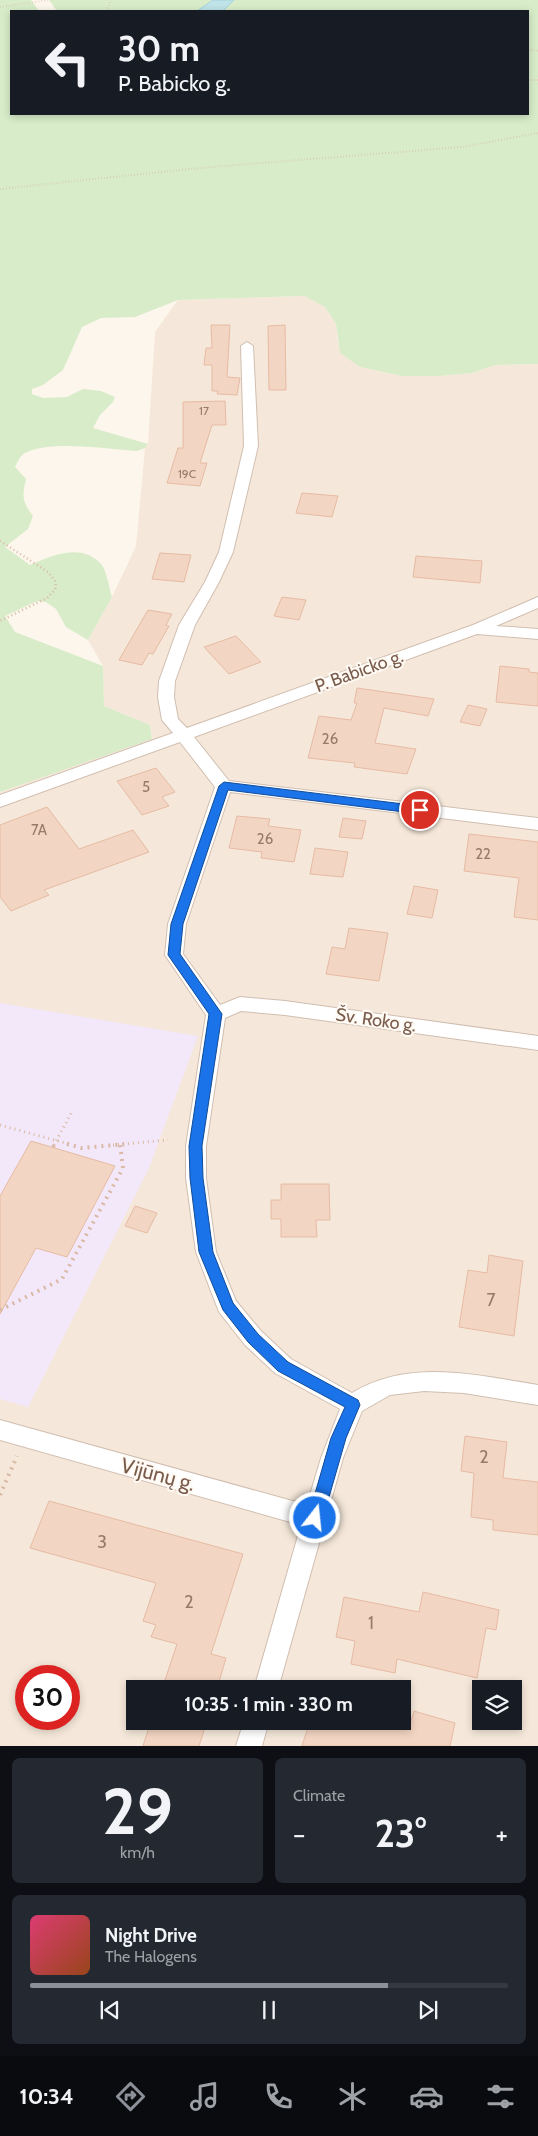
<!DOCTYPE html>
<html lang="en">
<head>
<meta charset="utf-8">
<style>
	body { margin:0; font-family:Cabin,sans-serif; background:#242831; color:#f1f3f6; height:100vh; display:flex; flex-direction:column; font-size:19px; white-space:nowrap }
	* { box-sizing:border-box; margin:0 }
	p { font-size:16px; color:#9ea1a6 }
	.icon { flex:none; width:28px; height:28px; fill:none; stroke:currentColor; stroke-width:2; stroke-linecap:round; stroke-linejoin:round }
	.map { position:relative; height:1746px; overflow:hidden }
	.sheet { display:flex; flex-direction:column; gap:12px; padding:12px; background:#0d0f14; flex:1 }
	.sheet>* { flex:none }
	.banner { position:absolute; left:10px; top:10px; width:519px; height:105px; border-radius:0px; box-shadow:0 2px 8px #0003; background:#171b24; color:#f1f3f6; overflow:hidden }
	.controls { position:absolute; left:472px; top:1680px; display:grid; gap:10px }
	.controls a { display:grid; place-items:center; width:50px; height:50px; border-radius:0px; background:#171b24; box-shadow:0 2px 8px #0003; font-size:25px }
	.speed { position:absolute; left:15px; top:1665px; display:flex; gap:10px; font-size:25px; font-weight:700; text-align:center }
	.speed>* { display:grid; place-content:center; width:65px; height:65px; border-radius:50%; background:#171b24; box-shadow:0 2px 8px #0003; line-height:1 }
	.speed .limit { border:8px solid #d22; background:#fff; color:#111 }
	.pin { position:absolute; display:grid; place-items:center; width:42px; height:42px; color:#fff; margin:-21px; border:2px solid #fff; border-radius:50%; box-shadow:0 1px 5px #0007 }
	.me { position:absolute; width:55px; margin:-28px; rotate:16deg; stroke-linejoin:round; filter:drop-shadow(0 0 4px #0008) }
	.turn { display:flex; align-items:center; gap:18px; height:105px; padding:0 25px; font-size:22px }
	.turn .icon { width:65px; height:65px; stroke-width:2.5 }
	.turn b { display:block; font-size:35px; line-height:42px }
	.big { font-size:38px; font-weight:800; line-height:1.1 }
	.sheet .card { flex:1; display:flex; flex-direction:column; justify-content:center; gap:8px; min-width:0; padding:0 18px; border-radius:8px; background:#242831 }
	.sheet .dial { align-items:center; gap:0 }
	.dial b { font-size:65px; line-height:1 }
	.song { display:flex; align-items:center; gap:15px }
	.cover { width:60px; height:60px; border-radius:8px; background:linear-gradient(135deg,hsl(340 70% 55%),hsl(20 70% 35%)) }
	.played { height:5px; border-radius:2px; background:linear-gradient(90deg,#8c9099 75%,#363941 75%) }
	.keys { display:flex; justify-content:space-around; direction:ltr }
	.heat { display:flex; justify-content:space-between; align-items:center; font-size:28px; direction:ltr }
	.sheet .tiles { flex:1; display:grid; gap:12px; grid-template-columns:1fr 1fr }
	.card:last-child { grid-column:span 2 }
	.trip { position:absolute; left:126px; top:1680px; width:285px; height:50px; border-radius:0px; background:#171b24; box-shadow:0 2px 8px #0003; font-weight:800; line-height:50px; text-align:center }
	.dock { display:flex; height:80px; justify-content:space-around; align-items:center; background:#090b0e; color:#9ea1a6 }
	.dock .icon { width:35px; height:35px }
	.dock .selected { color:#8c9099 }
	.dock b { font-size:22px; color:#f1f3f6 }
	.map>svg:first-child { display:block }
	.residential { fill:#f5e8da; fill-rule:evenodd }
	.education { fill:#f3e8fa }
	.green { fill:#d8ecc9 }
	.water { fill:#bfe3e8; stroke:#a5d3da }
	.building { fill:#f3d5c3; stroke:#e6bba3 }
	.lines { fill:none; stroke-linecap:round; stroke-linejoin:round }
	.street-casing { stroke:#d1beb0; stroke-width:2 }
	.path-far3 { stroke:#d9b8a5; stroke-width:2; stroke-dasharray:0.5 2.5; stroke-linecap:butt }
	.path-far2 { stroke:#d9b8a5; stroke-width:2.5; stroke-dasharray:1 3; stroke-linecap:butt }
	.path-far1 { stroke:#d9b8a5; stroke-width:3; stroke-dasharray:1 4; stroke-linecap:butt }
	.path { stroke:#d9b8a5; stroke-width:4; stroke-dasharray:2 5; stroke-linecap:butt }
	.street { fill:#fff; fill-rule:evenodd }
	.route { fill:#1a73e8; stroke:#114b97 }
	.labels { text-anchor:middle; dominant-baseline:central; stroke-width:4; stroke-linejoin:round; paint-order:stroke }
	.far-number-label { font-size:12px; fill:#987a6a }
	.number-label { font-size:15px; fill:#987a6a }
	.street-label { font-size:18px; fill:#7a5c4d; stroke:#fffaf3 }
	.near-number-label { font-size:18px; fill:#987a6a }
	.near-street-label { font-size:21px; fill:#7a5c4d; stroke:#fffaf3 }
</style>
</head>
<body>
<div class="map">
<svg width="538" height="1746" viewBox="0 0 538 1746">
	<rect width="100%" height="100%" fill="#fdf6ec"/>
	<path class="residential" d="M304,296L325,307L336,324L338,343L360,367L402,376H440L472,373L495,365L538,364V1746H0V792L152,738L150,725L104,706L103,666L88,640L112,597L136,546L145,448L148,444L155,332L178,300ZM26,1676H69V1719H26ZM135,1689H402V1721H135ZM481,1689H514V1721H481Z"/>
	<path class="education" d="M0,1003L198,1036L149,1168L28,1407L0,1399Z"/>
	<g class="green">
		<path d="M0,0H31L39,11H11V114H528V11H208L223,0H538V364L495,365L472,373L440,376H402L360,367L340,353L336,324L325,307L304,296L178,300L135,317L101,318L82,327L63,370L43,385L32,389V394L43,398L67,397L83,389L101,391L115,397L113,402L100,415L93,428L148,444L145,448L137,451C108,449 53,440 27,452C20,455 18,461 15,467L26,479C22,496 22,502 33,516L28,529L5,547L30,565C51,556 81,542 101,564C107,571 109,588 112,597L88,640L66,627L56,609L46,602L37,601L5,616L15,632L103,666L104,706L150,725L152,739L0,792Z"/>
		<path d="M49,0H213L197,11H57Z"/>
	</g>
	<path class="water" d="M213,0H234L223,11H197Z"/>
	<g class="building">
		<path d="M211,325H230L227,377L240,378L237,395L217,394L218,391H212V365H204L206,348H212Z"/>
		<path d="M285,325L286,390H269L268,326Z"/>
		<path d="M225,401L226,425H212L200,463H207L200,486L167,483L178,448H183V402Z"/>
		<path d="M302,493L338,496L332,517L296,513Z"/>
		<path d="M160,553L191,555L184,582L152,579Z"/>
		<path d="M416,556L482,561L480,583L413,577Z"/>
		<path d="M282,597L306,600L299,620L274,616Z"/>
		<path d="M148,610L172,614L166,625L169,626L153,654L149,653L142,665L119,660Z"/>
		<path d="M236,636L261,662L229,674L204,647Z"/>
		<path d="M500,666L529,669V672L538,673V706L496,702Z"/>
		<path d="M357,688L434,699L428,716L384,708L375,743L416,749L407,774L354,767L355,763L308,758L319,716L351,720L357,703H354Z"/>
		<path d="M468,705L487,709L480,726L460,722Z"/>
		<path d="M156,768L175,792L162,797L169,806L142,815L117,781Z"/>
		<path d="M47,807L79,849L133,830L149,852L44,890L49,895L11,911L0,897V825Z"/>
		<path d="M237,816L270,819L268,826L301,830L294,862L261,858L262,852L229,848Z"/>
		<path d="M343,818L366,821L362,839L339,837Z"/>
		<path d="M469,834L538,842V920L514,917L519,878L464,871Z"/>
		<path d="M315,848L348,852L343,877L310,874Z"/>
		<path d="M414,886L438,890L432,918L407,914Z"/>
		<path d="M349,928L388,933L379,981L326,974L332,947L345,949Z"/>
		<path d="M31,1141L115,1166L67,1257L36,1248L0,1314V1196Z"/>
		<path d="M281,1184H329L330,1220H316L317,1237H281V1219H271V1200H281Z"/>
		<path d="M135,1206L157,1213L147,1233L125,1226Z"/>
		<path d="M489,1255L523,1261L514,1336L459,1327L468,1270L487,1273Z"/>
		<path d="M465,1436L507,1442L503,1478L538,1482V1535L493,1530V1520L471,1517L474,1473L461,1471Z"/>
		<path d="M49,1501L243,1554L211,1654L226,1658L217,1689H162L177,1644L151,1637L156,1625L143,1621L156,1583L30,1548Z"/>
		<path d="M423,1592L499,1610L496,1630L486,1628L477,1678L397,1659L395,1673L351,1664L355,1641L336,1637L344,1597L419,1612Z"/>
		<path d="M414,1711L455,1723L450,1746H302L310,1721H411Z"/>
		<path d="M151,1721H207L199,1746H143Z"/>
	</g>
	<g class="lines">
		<defs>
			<g id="street">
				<path d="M247,342L253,346L258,446L233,552L219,582L195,625L175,681L174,697L178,719L187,728L473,625L538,597V608L496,626L538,629V639L477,634L194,737L229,781L538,818V830L230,792L186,924L183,954L220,1005L240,997L285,1001L538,1036V1050L285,1015L241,1011L225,1018L206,1146V1178L216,1252L236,1301L261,1331L291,1359L352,1393C409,1358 476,1375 538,1385V1405L464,1393L424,1391L390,1395L362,1411L343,1458L278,1689H254L301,1525L0,1440V1420L307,1505L321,1458L340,1409L275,1373L245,1345L219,1312L196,1252L186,1178V1146L206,1015L165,955L168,924L215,787L180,742L0,807V795L173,733L162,720L158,697L159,681L179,625L205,582L219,552L244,446L241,346Z"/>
				<path d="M244,1721H269L262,1746H236Z"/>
			</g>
		</defs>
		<use href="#street" class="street-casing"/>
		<g class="path-far3">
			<path d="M0,7L49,0"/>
			<path d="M106,11L111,0"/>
			<path d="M528,49L538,51"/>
			<path d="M528,80H538"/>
			<path d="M219,114H309"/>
			<path d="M340,114H359"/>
			<path d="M0,189L199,168L462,147L538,133"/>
		</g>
		<path class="path-far2" d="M0,541L48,572L56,582L55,590L47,598L0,621"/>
		<g class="path-far1">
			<path d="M0,1125L72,1145"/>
			<path d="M54,1145L73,1110"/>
			<path d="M113,1145L168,1140"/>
		</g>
		<g class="path">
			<path d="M67,1144L82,1148L126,1144"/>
			<path d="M53,1147L55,1144"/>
			<path d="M0,1310L62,1279L123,1168L120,1144"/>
			<path d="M0,1495L17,1456"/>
		</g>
		<use href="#street" class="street"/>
	</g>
	<path class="route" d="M224,782L420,806L426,810L420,814L228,790L183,924L180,954L222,1014L202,1146L203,1178L213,1252L233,1303L258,1334L288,1362L358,1400L360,1405L346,1438L323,1518L320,1523L315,1525L310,1523L308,1518L331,1438L345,1407L278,1371L248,1342L223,1310L199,1252L190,1178L189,1146L209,1014L168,955L171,924L219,786Z"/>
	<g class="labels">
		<g class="far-number-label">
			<text x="204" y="410">17</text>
			<text x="187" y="473">19C</text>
		</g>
		<g class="number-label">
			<text x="330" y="739">26</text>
			<text x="146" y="787">5</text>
			<text x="39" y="830">7A</text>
			<text x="265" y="839">26</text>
			<text x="483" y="854">22</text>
		</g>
		<g class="street-label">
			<text transform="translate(359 671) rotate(-20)">P. Babicko g.</text>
			<text transform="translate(376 1020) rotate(8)">Šv. Roko g.</text>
		</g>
		<g class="near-number-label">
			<text x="491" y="1300">7</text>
			<text x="484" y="1457">2</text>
			<text x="102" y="1542">3</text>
			<text x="189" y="1602">2</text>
			<text x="371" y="1623">1</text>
		</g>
		<g class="near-street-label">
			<text transform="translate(158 1474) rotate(15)">Vijūnų g.</text>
		</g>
	</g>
</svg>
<div class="controls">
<a><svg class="icon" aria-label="layers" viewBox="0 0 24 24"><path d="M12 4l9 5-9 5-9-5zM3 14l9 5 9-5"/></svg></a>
</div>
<div class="speed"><div class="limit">30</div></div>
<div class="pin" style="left:420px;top:810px;background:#d93025"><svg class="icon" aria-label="arrive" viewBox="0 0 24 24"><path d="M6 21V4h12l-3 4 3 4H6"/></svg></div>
<svg class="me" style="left:315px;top:1518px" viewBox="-20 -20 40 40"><circle r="17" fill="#1a73e8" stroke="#fff" stroke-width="3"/><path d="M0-11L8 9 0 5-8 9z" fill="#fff"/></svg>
<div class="trip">10:35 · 1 min · 330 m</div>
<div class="banner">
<div class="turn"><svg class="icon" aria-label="left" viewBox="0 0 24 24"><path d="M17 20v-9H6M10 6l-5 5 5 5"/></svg><div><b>30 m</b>P. Babicko g.</div></div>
</div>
</div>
<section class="sheet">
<div class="tiles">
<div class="card dial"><b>29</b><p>km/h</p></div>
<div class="card"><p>Climate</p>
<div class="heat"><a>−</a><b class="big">23°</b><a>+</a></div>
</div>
<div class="card">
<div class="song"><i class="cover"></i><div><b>Night Drive</b><p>The Halogens</p></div></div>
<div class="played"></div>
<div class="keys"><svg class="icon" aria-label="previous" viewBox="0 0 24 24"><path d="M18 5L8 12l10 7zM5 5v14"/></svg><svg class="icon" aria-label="pause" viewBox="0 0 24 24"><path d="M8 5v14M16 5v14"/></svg><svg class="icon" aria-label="next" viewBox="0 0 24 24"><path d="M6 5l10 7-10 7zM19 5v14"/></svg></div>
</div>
</div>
</section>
<nav class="dock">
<b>10:34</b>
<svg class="icon selected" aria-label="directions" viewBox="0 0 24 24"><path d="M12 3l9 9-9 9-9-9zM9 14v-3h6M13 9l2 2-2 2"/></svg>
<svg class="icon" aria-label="music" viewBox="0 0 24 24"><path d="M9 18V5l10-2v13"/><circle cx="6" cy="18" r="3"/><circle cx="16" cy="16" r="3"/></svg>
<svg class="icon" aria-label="phone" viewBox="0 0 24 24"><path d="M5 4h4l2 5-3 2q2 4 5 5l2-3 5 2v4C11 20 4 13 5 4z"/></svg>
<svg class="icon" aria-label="climate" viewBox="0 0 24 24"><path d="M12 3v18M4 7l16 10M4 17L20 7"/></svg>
<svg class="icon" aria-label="car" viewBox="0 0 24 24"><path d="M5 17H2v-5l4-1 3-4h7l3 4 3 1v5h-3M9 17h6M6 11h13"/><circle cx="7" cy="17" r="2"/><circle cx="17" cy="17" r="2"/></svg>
<svg class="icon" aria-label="filters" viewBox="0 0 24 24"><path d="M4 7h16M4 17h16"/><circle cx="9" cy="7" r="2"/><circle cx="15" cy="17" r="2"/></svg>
</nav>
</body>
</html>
